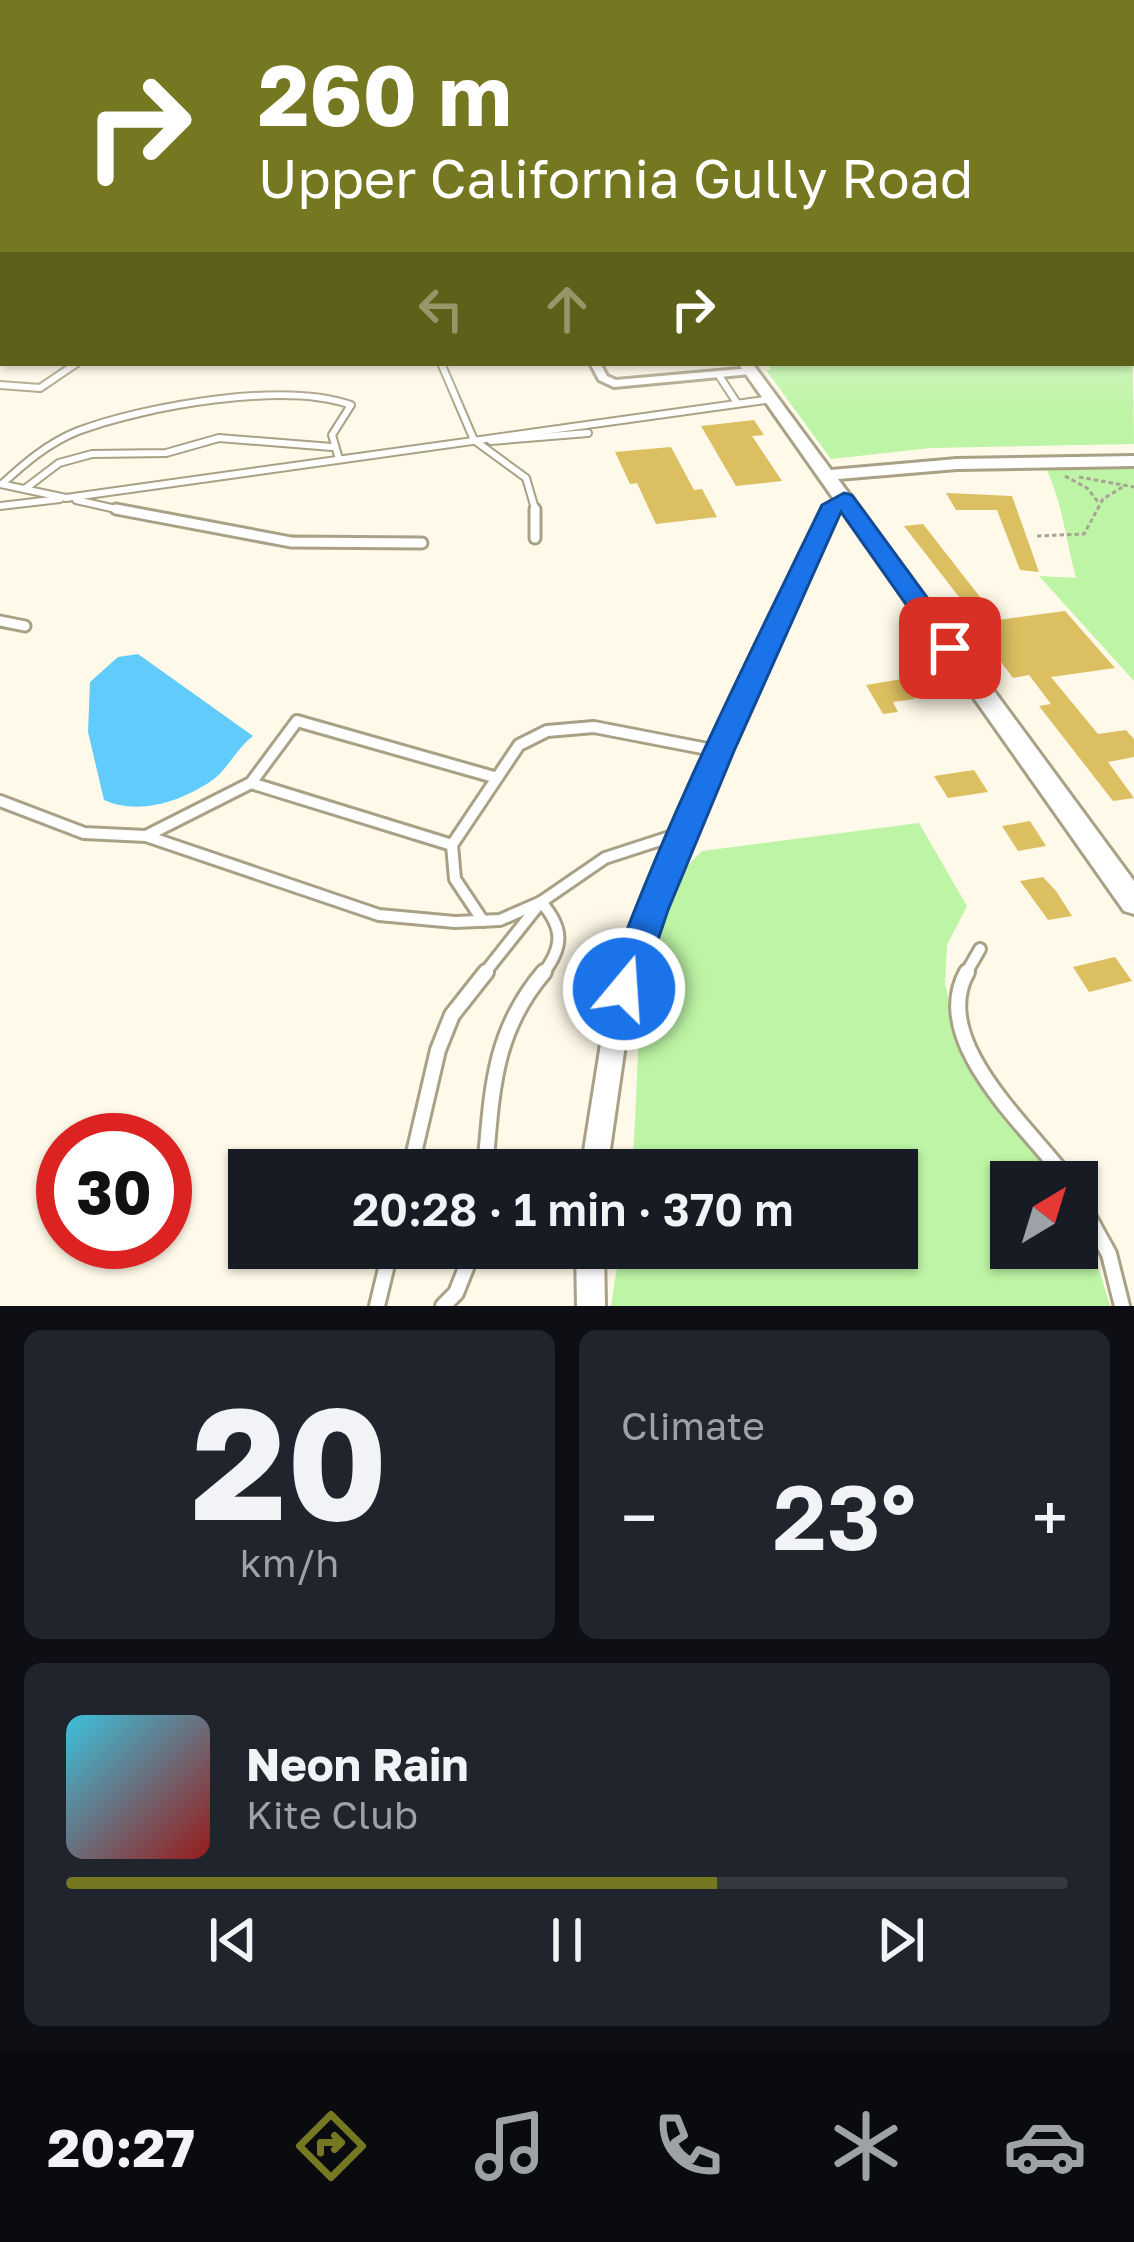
<!DOCTYPE html>
<html lang="en">
<head>
<meta charset="utf-8">
<style>
	body { margin:0; font-family:"Golos Text",sans-serif; background:#20242c; color:#f1f3f6; height:100vh; display:flex; flex-direction:column; font-size:45px; white-space:nowrap }
	* { box-sizing:border-box; margin:0 }
	p { font-size:39px; color:#9ea1a6 }
	.icon { flex:none; width:66px; height:66px; fill:none; stroke:currentColor; stroke-width:2; stroke-linecap:round; stroke-linejoin:round }
	.map { position:relative; height:1306px; overflow:hidden }
	.side { display:flex; flex-direction:column; gap:24px; padding:24px; background:#0d0f14; flex:1 }
	.side>* { flex:none }
	.top-card { position:absolute; left:0px; top:0px; width:1134px; height:366px; box-shadow:0 3px 9px #0004; background:#757820; color:#fff; overflow:hidden }
	.needle { width:78px; rotate:38deg }
	.tools { position:absolute; left:990px; top:1161px; display:grid; gap:24px }
	.tools a { display:grid; place-items:center; width:108px; height:108px; border-radius:0px; background:#171b24; box-shadow:0 3px 9px #0004; font-size:60px }
	.speed { position:absolute; left:36px; top:1113px; display:flex; gap:24px; font-size:60px; font-weight:700; text-align:center }
	.speed>* { display:grid; place-content:center; width:156px; height:156px; border-radius:50%; background:#171b24; box-shadow:0 3px 9px #0004; line-height:1 }
	.speed .limit { border:18px solid #d22; background:#fff; color:#111 }
	.pin { position:absolute; display:grid; place-items:center; width:102px; height:102px; color:#fff; margin:-51px; border-radius:24px; box-shadow:0 6px 18px #0006 }
	.me { position:absolute; width:132px; margin:-66px; rotate:18deg; stroke-linejoin:round; filter:drop-shadow(0 0 9px #0008) }
	.turn { display:flex; align-items:center; gap:42px; height:252px; padding:0 60px; font-size:54px }
	.turn .icon { width:156px; height:156px; stroke-width:2.5 }
	.turn b { display:block; font-size:84px; line-height:102px }
	.lanes { display:flex; align-items:center; height:114px; padding:0 60px; background:#0003; justify-content:center; gap:60px; direction:ltr }
	.lanes .off { opacity:.35 }
	.big { font-size:90px; font-weight:600; line-height:1.1 }
	.side .tile { flex:1; display:flex; flex-direction:column; justify-content:center; gap:18px; min-width:0; padding:0 42px; border-radius:18px; background:#20242c }
	.side .dial { align-items:center; gap:0 }
	.dial b { font-size:156px; line-height:1 }
	.song { display:flex; align-items:center; gap:36px }
	.cover { width:144px; height:144px; border-radius:18px; background:linear-gradient(135deg,hsl(190 70% 55%),hsl(0 70% 35%)) }
	.played { height:12px; border-radius:6px; background:linear-gradient(90deg,#757820 65%,#363941 65%) }
	.keys { display:flex; justify-content:space-around; direction:ltr }
	.heat { display:flex; justify-content:space-between; align-items:center; font-size:66px; direction:ltr }
	.side .tiles { flex:1; display:grid; gap:24px; grid-template-columns:1fr 1fr }
	.tile:last-child { grid-column:span 2 }
	.trip { position:absolute; left:228px; top:1149px; width:690px; height:120px; border-radius:0px; background:#171b24; box-shadow:0 3px 9px #0004; font-weight:600; line-height:120px; text-align:center }
	.tabs { display:flex; height:192px; justify-content:space-around; align-items:center; background:#090b0e; color:#9ea1a6 }
	.tabs .icon { width:84px; height:84px }
	.tabs .on { color:#757820 }
	.tabs b { font-size:54px; color:#f1f3f6 }
	.map>svg:first-child { display:block }
	.green { fill:#bdf4a5 }
	.water { fill:#61cbfb }
	.building { fill:#dcbf61 }
	.lines { fill:none; stroke-linecap:round; stroke-linejoin:round }
	.service-far3-casing { stroke:#a9a186; stroke-width:10 }
	.service-far2-casing { stroke:#a9a186; stroke-width:15 }
	.service-far1-casing { stroke:#a9a186; stroke-width:16 }
	.service-casing { stroke:#a9a186; stroke-width:20 }
	.minor-casing { stroke:#a9a186; stroke-width:6 }
	.tertiary-casing { stroke:#a9a186; stroke-width:6 }
	.path { stroke:#a8a495; stroke-width:3; stroke-dasharray:4.5 3; stroke-linecap:butt }
	.service-far3 { stroke:#fff; stroke-width:6 }
	.service-far2 { stroke:#fff; stroke-width:9 }
	.service-far1 { stroke:#fff; stroke-width:10 }
	.service { stroke:#fff; stroke-width:14 }
	.minor { fill:#fff; fill-rule:evenodd }
	.tertiary { fill:#fff; fill-rule:evenodd }
	.route { fill:#1a73e8; stroke:#114b97; stroke-width:3 }
</style>
</head>
<body>
<div class="map">
<svg width="1134" height="1306" viewBox="0 0 1134 1306">
	<rect width="100%" height="100%" fill="#fef9e8"/>
	<g class="green">
		<path d="M1131,229L1134,444L931,448L831,459L766,370L771,369L767,363H1131Z"/>
		<path d="M1134,468V681L1039,576L1076,578C1066,541 1063,506 1047,470Z"/>
		<path d="M919,823L967,906L947,945L945,984L962,1059L1056,1182H1011V1248H1077V1216L1089,1235L1110,1306H611L620,1248H897V1170H631C644,1071 623,924 702,851Z"/>
	</g>
	<path class="water" d="M138,654L253,736C237,748 229,767 214,779C183,801 139,816 104,800L88,732L90,682L118,657Z"/>
	<g class="building">
		<path d="M754,420L764,435L752,436L782,481L736,486L701,426Z"/>
		<path d="M671,447L694,490L702,489L717,517L656,524L637,483L630,484L615,452Z"/>
		<path d="M946,493L1012,496L1039,572L1020,570L997,510H956Z"/>
		<path d="M923,524L998,620L1065,611L1115,668L1051,677L1098,734L1126,730L1134,739V757L1108,762L1134,798L1113,801L1039,706L1051,704L1029,675L1013,678L998,658L972,621L977,620L904,526Z"/>
		<path d="M902,679L915,699L893,702L898,712L883,714L866,685Z"/>
		<path d="M974,770L988,792L948,798L934,776Z"/>
		<path d="M1030,821L1046,846L1018,851L1002,826Z"/>
		<path d="M1043,877L1056,891L1072,916L1048,920L1020,881Z"/>
		<path d="M1115,957L1132,981L1089,992L1073,967Z"/>
	</g>
	<g class="lines">
		<defs>
			<g id="service-far3">
				<path d="M441,363L474,440L526,478L536,512"/>
				<path d="M718,374L737,403"/>
				<path d="M0,385L40,388L77,363"/>
				<path d="M491,441L588,433"/>
				<path d="M0,484L66,498L772,399"/>
				<path d="M2,484C25,463 48,443 78,431C145,406 284,381 351,405L332,435L339,459"/>
				<path d="M26,488L59,463L92,454L166,453L219,438L332,447"/>
				<path d="M76,500L129,512"/>
				<path d="M0,506L60,499"/>
			</g>
			<g id="service-far2">
				<path d="M116,509L291,542L422,543"/>
				<path d="M535,509V538"/>
				<path d="M0,621L25,626"/>
			</g>
			<g id="service-far1">
				<path d="M251,783L297,721L494,777"/>
				<path d="M0,801L84,833L146,836L379,915L455,922L500,920L541,902L605,858L685,832"/>
				<path d="M146,836L251,783L452,845"/>
				<path d="M483,921L455,879L452,845L519,745L547,731L594,727L718,751"/>
				<path d="M483,975L541,902C564,928 564,947 542,975"/>
				<path d="M965,975L980,949"/>
			</g>
			<g id="service">
				<path d="M967,972C927,1042 1032,1130 1069,1182"/>
				<path d="M410,1170L438,1050L452,1015L486,972"/>
				<path d="M485,1170C492,1093 492,1033 544,972"/>
				<path d="M1077,1196L1109,1254L1122,1306"/>
				<path d="M377,1306L391,1248"/>
				<path d="M443,1306L456,1293L474,1248"/>
			</g>
			<g id="minor">
				<path d="M590,363H600L607,376L616,380L751,368L757,371L751,374L614,387L599,380Z"/>
				<path d="M844,496L851,500L833,517L750,698L648,946L627,1031L607,1170H581L603,1031L626,946L732,698L820,515Z"/>
				<path d="M576,1248H604L605,1306H577Z"/>
			</g>
			<path id="tertiary" d="M738,363H752L831,470L957,459L1134,456V466L957,469L838,479L1134,881V914L1124,911Z"/>
		</defs>
		<use href="#service-far3" class="service-far3-casing"/>
		<use href="#service-far2" class="service-far2-casing"/>
		<use href="#service-far1" class="service-far1-casing"/>
		<use href="#service" class="service-casing"/>
		<use href="#minor" class="minor-casing"/>
		<use href="#tertiary" class="tertiary-casing"/>
		<g class="path">
			<path d="M1065,476L1087,488L1099,503"/>
			<path d="M1079,477L1134,487"/>
			<path d="M1037,536L1084,534L1103,499L1126,485"/>
		</g>
		<use href="#service-far3" class="service-far3"/>
		<use href="#service-far2" class="service-far2"/>
		<use href="#service-far1" class="service-far1"/>
		<use href="#service" class="service"/>
		<use href="#minor" class="minor"/>
		<use href="#tertiary" class="tertiary"/>
	</g>
	<linearGradient id="sky" x2="0" y2="1"><stop stop-color="#72bdf0"/><stop offset="0.56" stop-color="#fffcf5"/><stop offset="1" stop-color="#fffcf5" stop-opacity="0"/></linearGradient>
	<rect width="1134" height="411" fill="url(#sky)"/>
	<path class="route" d="M844,493L852,495L964,648L950,657L941,654L841,512L734,751L668,910L637,1002L624,1007L611,1002L605,989C664,822 745,664 822,505Z"/>
</svg>
<div class="tools">
<a><svg class="needle" viewBox="-14 -14 28 28"><path d="M0-13l5 13h-10z" fill="#e53935"/><path d="M0 13l5-13h-10z" fill="#9ea1a6"/></svg></a>
</div>
<div class="speed"><div class="limit">30</div></div>
<div class="pin" style="left:950px;top:648px;background:#d93025"><svg class="icon" aria-label="arrive" viewBox="0 0 24 24"><path d="M6 21V4h12l-3 4 3 4H6"/></svg></div>
<svg class="me" style="left:624px;top:989px" viewBox="-20 -20 40 40"><circle r="17" fill="#1a73e8" stroke="#fff" stroke-width="3"/><path d="M0-11L8 9 0 5-8 9z" fill="#fff"/></svg>
<div class="trip">20:28 · 1 min · 370 m</div>
<div class="top-card">
<div class="turn"><svg class="icon" aria-label="right" viewBox="0 0 24 24"><path d="M7 20v-9h11M14 6l5 5-5 5"/></svg><div><b>260 m</b>Upper California Gully Road</div></div>
<div class="lanes"><svg class="icon off" aria-label="left" viewBox="0 0 24 24"><path d="M17 20v-9H6M10 6l-5 5 5 5"/></svg><svg class="icon off" aria-label="ahead" viewBox="0 0 24 24"><path d="M12 20V5M6 11l6-6 6 6"/></svg><svg class="icon" aria-label="right" viewBox="0 0 24 24"><path d="M7 20v-9h11M14 6l5 5-5 5"/></svg></div>
</div>
</div>
<section class="side">
<div class="tiles">
<div class="tile dial"><b>20</b><p>km/h</p></div>
<div class="tile"><p>Climate</p>
<div class="heat"><a>−</a><b class="big">23°</b><a>+</a></div>
</div>
<div class="tile">
<div class="song"><i class="cover"></i><div><b>Neon Rain</b><p>Kite Club</p></div></div>
<div class="played"></div>
<div class="keys"><svg class="icon" aria-label="previous" viewBox="0 0 24 24"><path d="M18 5L8 12l10 7zM5 5v14"/></svg><svg class="icon" aria-label="pause" viewBox="0 0 24 24"><path d="M8 5v14M16 5v14"/></svg><svg class="icon" aria-label="next" viewBox="0 0 24 24"><path d="M6 5l10 7-10 7zM19 5v14"/></svg></div>
</div>
</div>
</section>
<nav class="tabs">
<b>20:27</b>
<svg class="icon on" aria-label="directions" viewBox="0 0 24 24"><path d="M12 3l9 9-9 9-9-9zM9 14v-3h6M13 9l2 2-2 2"/></svg>
<svg class="icon" aria-label="music" viewBox="0 0 24 24"><path d="M9 18V5l10-2v13"/><circle cx="6" cy="18" r="3"/><circle cx="16" cy="16" r="3"/></svg>
<svg class="icon" aria-label="phone" viewBox="0 0 24 24"><path d="M5 4h4l2 5-3 2q2 4 5 5l2-3 5 2v4C11 20 4 13 5 4z"/></svg>
<svg class="icon" aria-label="climate" viewBox="0 0 24 24"><path d="M12 3v18M4 7l16 10M4 17L20 7"/></svg>
<svg class="icon" aria-label="car" viewBox="0 0 24 24"><path d="M5 17H2v-5l4-1 3-4h7l3 4 3 1v5h-3M9 17h6M6 11h13"/><circle cx="7" cy="17" r="2"/><circle cx="17" cy="17" r="2"/></svg>
</nav>
</body>
</html>
